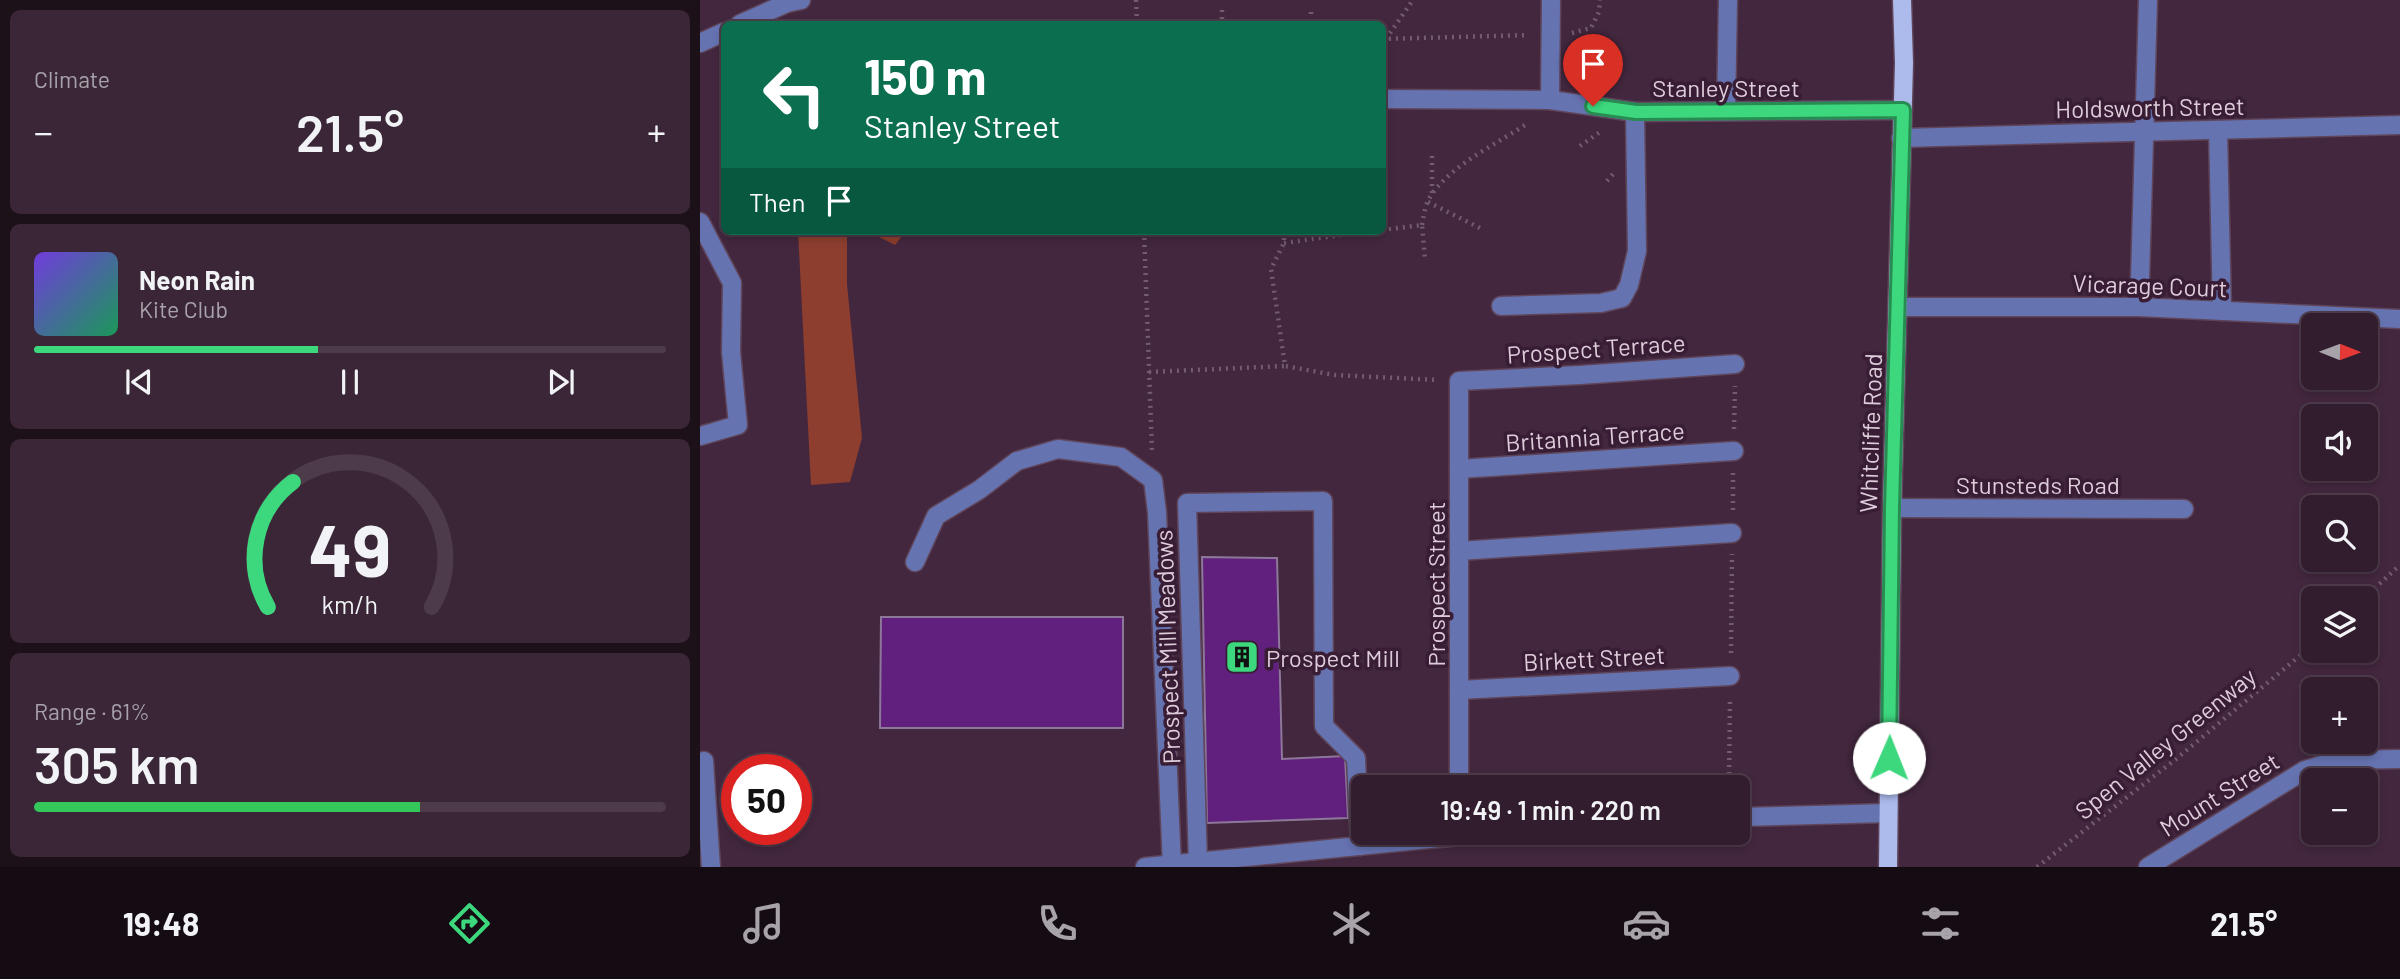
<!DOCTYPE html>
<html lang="en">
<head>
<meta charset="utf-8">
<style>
	body { margin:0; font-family:Barlow,sans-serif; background:#3a2636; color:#f1f3f6; height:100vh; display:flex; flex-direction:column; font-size:26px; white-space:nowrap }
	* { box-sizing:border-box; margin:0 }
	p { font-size:23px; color:#a8a2aa }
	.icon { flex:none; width:38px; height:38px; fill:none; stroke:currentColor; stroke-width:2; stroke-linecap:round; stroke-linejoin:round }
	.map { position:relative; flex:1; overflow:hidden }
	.side { display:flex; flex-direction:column; gap:10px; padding:10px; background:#1c1019; width:700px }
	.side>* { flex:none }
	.banner { position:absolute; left:21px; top:21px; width:665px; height:214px; border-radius:10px; box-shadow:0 4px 10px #0003,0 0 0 2px #4d3b4a; background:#0b6e4f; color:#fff; overflow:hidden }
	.needle { width:46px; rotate:91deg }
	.buttons { position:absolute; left:1601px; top:313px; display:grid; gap:14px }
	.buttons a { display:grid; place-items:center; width:77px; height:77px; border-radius:10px; background:#321d2e; box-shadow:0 4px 10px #0003,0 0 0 2px #4d3b4a; font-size:35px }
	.speed { position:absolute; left:21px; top:754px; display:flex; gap:14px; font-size:35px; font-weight:700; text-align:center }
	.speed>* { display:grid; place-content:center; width:91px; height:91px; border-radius:50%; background:#321d2e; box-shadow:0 4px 10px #0003,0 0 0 2px #4d3b4a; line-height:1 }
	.speed .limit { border:10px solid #d22; background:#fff; color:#111 }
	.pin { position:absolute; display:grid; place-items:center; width:60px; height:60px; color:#fff; margin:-72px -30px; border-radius:50% 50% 50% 0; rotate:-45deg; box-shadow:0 0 7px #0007 }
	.pin .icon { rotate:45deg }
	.me { position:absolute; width:77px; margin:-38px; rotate:1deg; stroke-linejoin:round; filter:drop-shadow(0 0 5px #0008) }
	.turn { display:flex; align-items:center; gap:24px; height:147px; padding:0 28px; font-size:32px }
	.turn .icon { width:91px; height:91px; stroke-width:2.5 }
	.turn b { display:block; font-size:49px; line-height:60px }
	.then { display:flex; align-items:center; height:66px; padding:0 28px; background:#0003; gap:14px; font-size:26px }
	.big { font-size:52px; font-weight:600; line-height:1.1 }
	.side .widget { flex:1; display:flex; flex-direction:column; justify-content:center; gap:10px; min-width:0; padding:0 24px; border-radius:10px; background:#3a2636 }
	.side .dial { align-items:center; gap:0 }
	.dial svg { height:182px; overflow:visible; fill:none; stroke:#4d3b4a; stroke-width:7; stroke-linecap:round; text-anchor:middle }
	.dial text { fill:#f1f3f6; stroke:none }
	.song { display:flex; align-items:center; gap:21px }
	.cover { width:84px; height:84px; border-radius:10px; background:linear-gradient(135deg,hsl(260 70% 55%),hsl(150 70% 35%)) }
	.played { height:7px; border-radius:4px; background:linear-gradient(90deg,#3dd77e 45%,#4d3b4a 45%) }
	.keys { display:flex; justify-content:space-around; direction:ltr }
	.heat { display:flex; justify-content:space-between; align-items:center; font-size:38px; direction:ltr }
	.charge { height:10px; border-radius:5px; background:linear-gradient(90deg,#34c759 61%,#4d3b4a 0) }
	.trip { position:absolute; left:651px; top:775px; width:399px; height:70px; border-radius:10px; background:#321d2e; box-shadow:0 4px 10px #0003,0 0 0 2px #4d3b4a; font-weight:600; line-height:70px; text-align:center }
	.menu { display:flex; height:112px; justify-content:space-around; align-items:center; background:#140c12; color:#a8a2aa }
	.menu .icon { width:49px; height:49px }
	.menu .current { color:#3dd77e }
	.menu b { font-size:32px; color:#f1f3f6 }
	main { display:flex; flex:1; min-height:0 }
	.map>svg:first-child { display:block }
	.green { fill:#8d3e2e }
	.building { fill:#611f7e; stroke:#8d789a; stroke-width:2 }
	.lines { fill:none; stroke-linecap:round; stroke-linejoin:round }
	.minor-casing { stroke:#5f455a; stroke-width:21 }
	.major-casing { stroke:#5f455a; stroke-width:21 }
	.path { stroke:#745b6f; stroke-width:4.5; stroke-dasharray:2 5; stroke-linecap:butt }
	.minor { stroke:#6573b1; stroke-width:18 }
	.major { stroke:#acbaec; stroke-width:18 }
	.route-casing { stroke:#288c52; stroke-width:18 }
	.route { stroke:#3dd77e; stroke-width:12 }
	.labels { text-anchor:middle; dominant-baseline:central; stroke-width:7; stroke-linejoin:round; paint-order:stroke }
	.street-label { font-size:24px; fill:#deccda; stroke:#381d34 }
	.poi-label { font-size:24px; fill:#deccda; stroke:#381d34; text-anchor:start }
</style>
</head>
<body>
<main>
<section class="side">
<div class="widget"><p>Climate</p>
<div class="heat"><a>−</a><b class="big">21.5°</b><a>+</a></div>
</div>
<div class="widget">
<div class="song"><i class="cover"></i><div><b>Neon Rain</b><p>Kite Club</p></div></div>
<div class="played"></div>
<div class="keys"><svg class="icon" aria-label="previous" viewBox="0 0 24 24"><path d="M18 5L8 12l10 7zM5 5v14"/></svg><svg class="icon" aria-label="pause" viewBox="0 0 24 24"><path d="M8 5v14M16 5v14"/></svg><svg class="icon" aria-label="next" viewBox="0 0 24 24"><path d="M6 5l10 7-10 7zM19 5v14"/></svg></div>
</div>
<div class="widget dial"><svg viewBox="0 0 100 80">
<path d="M14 69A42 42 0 1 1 86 69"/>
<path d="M14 69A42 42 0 0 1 25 14" stroke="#3dd77e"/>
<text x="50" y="56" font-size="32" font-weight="700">49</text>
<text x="50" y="72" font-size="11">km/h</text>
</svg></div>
<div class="widget"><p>Range · 61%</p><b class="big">305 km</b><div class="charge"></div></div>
</section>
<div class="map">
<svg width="1700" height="867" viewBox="0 0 1700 867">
	<rect width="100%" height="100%" fill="#43273e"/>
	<path class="green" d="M98,231H206L195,245L169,232L147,236V284L162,438L150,482L111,485Z"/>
	<g class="building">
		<path d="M502,557L577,558L582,759L645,756L648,818L507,823Z"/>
		<path d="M181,617H423V728H180Z"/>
	</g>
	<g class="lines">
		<defs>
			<g id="minor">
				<path d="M40,24L87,3L101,0"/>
				<path d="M0,43L24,32"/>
				<path d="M682,99L850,100L935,112L1203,110"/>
				<path d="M850,100L851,0"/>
				<path d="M1026,111L1028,0"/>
				<path d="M1518,130L1522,311"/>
				<path d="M1201,138L1700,125"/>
				<path d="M0,222L32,283L31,352L38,425L0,436"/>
				<path d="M1440,280L1448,0"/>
				<path d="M801,306L901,303L922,298L929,285L937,251L935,112"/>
				<path d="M1198,307H1438L1700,319"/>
				<path d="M759,469L1034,451"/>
				<path d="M1192,508L1484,509"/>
				<path d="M759,551L1032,533"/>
				<path d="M215,562L236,516L279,490L317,461L358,449L421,457L453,480L457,512L472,867"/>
				<path d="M759,690L1030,676"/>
				<path d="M0,762L4,761L11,867"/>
				<path d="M759,788V381L880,375L1035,364"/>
				<path d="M1038,817L1188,813"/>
				<path d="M498,863L487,503L623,501L624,726L656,758L660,846"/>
				<path d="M445,867L790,833"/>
				<path d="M1448,867L1605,770L1637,760L1700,759"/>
			</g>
			<path id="major" d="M1188,867L1192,508L1204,63L1202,0"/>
		</defs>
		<use href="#minor" class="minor-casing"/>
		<use href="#major" class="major-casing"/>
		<g class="path">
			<path d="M436,0L437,24"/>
			<path d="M522,10V24"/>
			<path d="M611,12V24"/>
			<path d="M872,33L891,28L899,12L900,0"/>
			<path d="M682,39L829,35"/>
			<path d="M686,39L713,0"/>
			<path d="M880,146L903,130"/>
			<path d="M907,181L914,173"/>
			<path d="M732,193V153"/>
			<path d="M728,202L780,228"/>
			<path d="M722,225C724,214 725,204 732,194C754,163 797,144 828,123"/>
			<path d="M682,230L722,225L725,259"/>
			<path d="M444,231L452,451"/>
			<path d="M584,231V243L571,269L585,366L635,375L738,380"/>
			<path d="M584,243L670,231"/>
			<path d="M449,372L585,366"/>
			<path d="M1034,429L1035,386"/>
			<path d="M1033,510V473"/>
			<path d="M1664,598L1700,565"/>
			<path d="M1031,653L1032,554"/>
			<path d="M1029,788L1030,697"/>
			<path d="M1337,867L1476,759L1614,644"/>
		</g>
		<use href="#minor" class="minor"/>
		<use href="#major" class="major"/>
	</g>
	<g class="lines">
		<defs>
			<path id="route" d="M893,106L936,112L1203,110L1192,508L1189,758"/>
		</defs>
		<use href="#route" class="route-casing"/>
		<use href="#route" class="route"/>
	</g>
	<defs>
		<symbol id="building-square" viewBox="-11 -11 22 22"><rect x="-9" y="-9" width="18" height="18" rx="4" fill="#3dd77e" stroke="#381d34"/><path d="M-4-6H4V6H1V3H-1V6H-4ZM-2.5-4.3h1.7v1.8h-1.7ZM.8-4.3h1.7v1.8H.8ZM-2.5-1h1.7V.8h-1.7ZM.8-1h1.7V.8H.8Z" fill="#111"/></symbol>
	</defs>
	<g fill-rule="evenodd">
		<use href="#building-square" x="523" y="638" width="38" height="38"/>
	</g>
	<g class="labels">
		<g class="street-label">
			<text x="1026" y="87">Stanley Street</text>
			<text transform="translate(1450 107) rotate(-1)">Holdsworth Street</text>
			<text transform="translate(1450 285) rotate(2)">Vicarage Court</text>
			<text transform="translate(896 348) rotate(-4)">Prospect Terrace</text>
			<text transform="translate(1170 433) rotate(-88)">Whitcliffe Road</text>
			<text transform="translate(895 436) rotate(-4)">Britannia Terrace</text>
			<text x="1338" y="484">Stunsteds Road</text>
			<text transform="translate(735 584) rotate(-90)">Prospect Street</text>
			<text transform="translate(467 647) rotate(-92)">Prospect Mill Meadows</text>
			<text transform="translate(894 658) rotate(-3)">Birkett Street</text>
			<text transform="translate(1465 743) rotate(-39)">Spen Valley Greenway</text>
			<text transform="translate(1519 794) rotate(-32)">Mount Street</text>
		</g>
		<g class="poi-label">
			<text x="566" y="657">Prospect Mill</text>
		</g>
	</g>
</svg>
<div class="buttons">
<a><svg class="needle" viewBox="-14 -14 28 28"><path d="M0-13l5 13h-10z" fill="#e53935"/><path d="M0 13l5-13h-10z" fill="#a8a2aa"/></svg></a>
<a><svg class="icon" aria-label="sound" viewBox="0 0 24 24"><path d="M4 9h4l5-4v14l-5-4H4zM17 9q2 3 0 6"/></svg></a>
<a><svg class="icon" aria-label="search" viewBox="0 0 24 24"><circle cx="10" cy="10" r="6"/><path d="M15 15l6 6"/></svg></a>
<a><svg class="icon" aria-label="layers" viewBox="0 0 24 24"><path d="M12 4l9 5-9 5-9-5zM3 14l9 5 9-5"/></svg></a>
<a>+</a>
<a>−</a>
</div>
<div class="speed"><div class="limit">50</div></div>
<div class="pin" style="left:893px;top:106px;background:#d93025"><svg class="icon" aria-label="arrive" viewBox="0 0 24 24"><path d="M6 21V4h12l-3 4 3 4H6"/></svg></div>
<svg class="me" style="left:1189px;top:758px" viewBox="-20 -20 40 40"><circle r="19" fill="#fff"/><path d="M0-13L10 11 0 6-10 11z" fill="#3dd77e"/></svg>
<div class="trip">19:49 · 1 min · 220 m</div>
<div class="banner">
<div class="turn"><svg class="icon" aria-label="left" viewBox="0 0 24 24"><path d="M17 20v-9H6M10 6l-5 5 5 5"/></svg><div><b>150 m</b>Stanley Street</div></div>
<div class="then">Then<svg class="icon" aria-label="arrive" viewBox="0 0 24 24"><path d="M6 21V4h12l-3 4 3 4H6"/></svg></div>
</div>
</div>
</main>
<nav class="menu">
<b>19:48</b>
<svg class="icon current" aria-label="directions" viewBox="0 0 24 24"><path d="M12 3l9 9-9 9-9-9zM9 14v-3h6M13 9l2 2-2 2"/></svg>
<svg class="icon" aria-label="music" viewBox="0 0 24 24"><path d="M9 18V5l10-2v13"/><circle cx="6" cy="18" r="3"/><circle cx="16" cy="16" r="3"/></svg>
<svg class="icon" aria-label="phone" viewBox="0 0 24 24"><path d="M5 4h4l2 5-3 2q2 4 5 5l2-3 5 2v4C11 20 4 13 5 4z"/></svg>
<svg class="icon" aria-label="climate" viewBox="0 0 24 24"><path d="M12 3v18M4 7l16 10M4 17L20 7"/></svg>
<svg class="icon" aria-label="car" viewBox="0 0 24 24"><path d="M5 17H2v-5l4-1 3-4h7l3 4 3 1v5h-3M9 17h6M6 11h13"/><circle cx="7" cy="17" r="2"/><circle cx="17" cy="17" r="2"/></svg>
<svg class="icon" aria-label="filters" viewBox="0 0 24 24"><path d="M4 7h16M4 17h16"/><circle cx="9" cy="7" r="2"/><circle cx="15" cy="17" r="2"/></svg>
<b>21.5°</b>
</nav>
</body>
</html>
